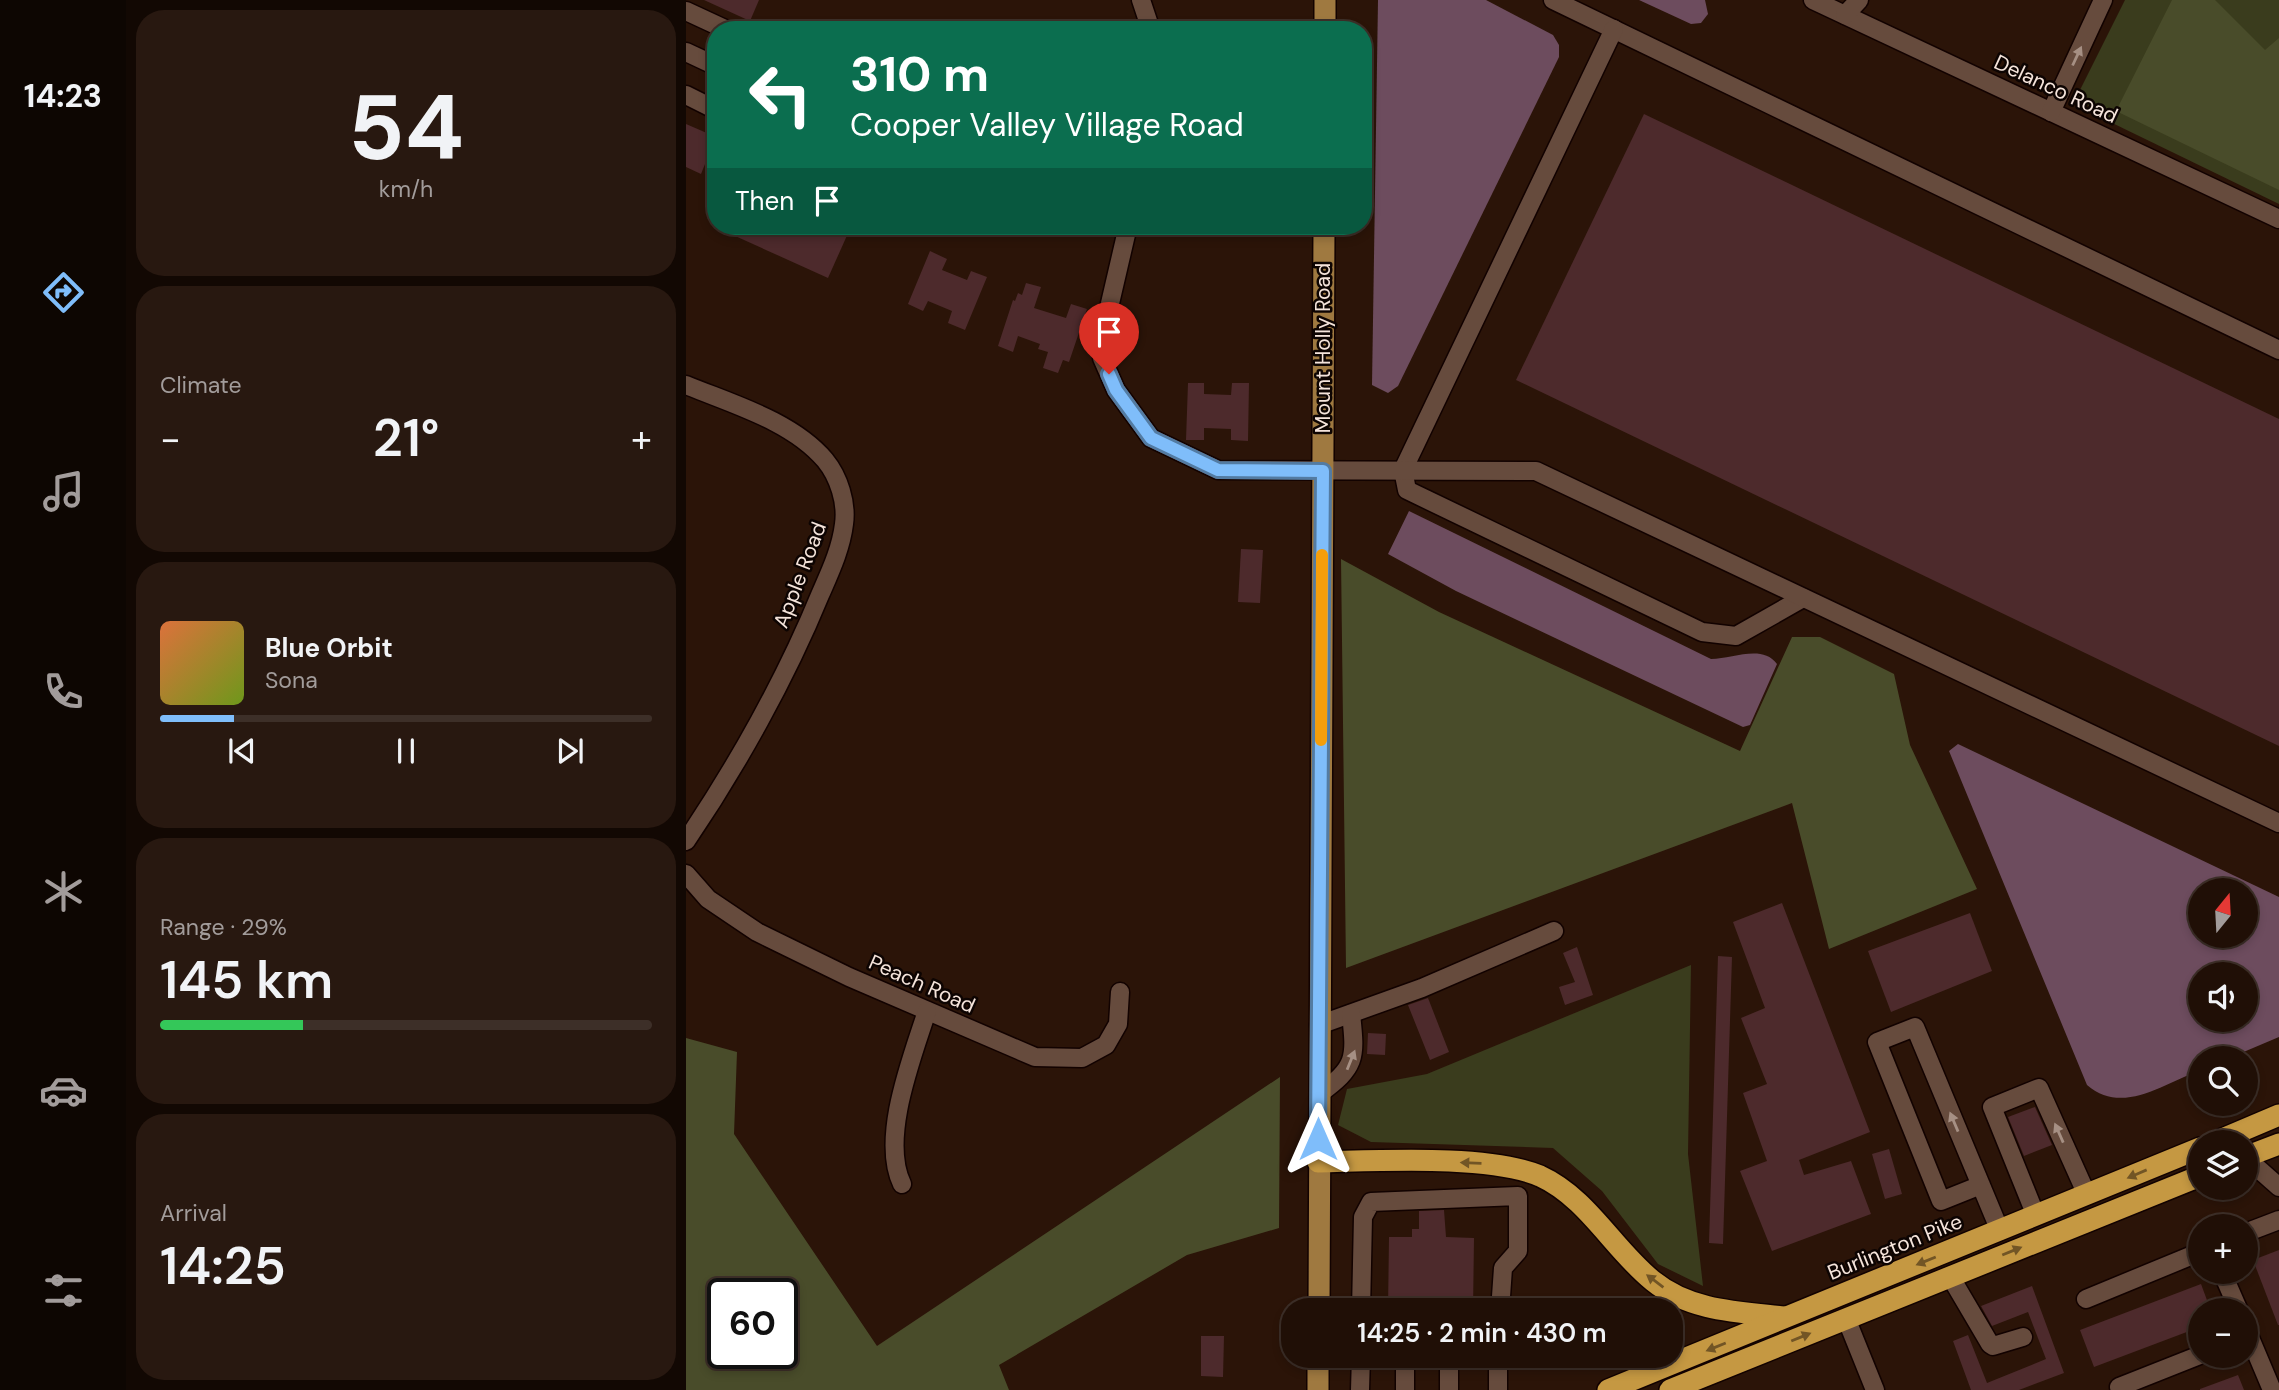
<!DOCTYPE html>
<html lang="en">
<head>
<meta charset="utf-8">
<style>
	body { margin:0; font-family:"DM Sans",sans-serif; background:#281810; color:#f1f3f6; height:100vh; display:flex; flex-direction:column; font-size:26px; white-space:nowrap }
	* { box-sizing:border-box; margin:0 }
	p { font-size:23px; color:#a29c9b }
	.icon { flex:none; width:38px; height:38px; fill:none; stroke:currentColor; stroke-width:2; stroke-linecap:round; stroke-linejoin:round }
	.map { position:relative; flex:1; overflow:hidden }
	.drawer { display:flex; flex-direction:column; gap:10px; padding:10px; background:#120803; width:560px }
	.drawer>* { flex:none }
	.guide { position:absolute; left:21px; top:21px; width:665px; height:214px; border-radius:28px; box-shadow:0 4px 10px #0003,0 0 0 2px #3d2f28; background:#0b6e4f; color:#fff; overflow:hidden }
	.needle { width:46px; rotate:18deg }
	.buttons { position:absolute; left:1502px; top:878px; display:grid; gap:14px }
	.buttons a { display:grid; place-items:center; width:70px; height:70px; border-radius:50%; background:#200f06; box-shadow:0 4px 10px #0003,0 0 0 2px #3d2f28; font-size:35px }
	.speed { position:absolute; left:21px; top:1278px; display:flex; gap:14px; font-size:35px; font-weight:700; text-align:center }
	.speed>* { display:grid; place-content:center; width:91px; height:91px; border-radius:50%; background:#200f06; box-shadow:0 4px 10px #0003,0 0 0 2px #3d2f28; line-height:1 }
	.speed .limit { border:4px solid #111; border-radius:10px; background:#fff; color:#111 }
	.pin { position:absolute; display:grid; place-items:center; width:60px; height:60px; color:#fff; margin:-72px -30px; border-radius:50% 50% 50% 0; rotate:-45deg; box-shadow:0 0 7px #0007 }
	.pin .icon { rotate:45deg }
	.me { position:absolute; width:77px; margin:-38px; rotate:0deg; stroke-linejoin:round; filter:drop-shadow(0 0 5px #0008) }
	.turn { display:flex; align-items:center; gap:24px; height:147px; padding:0 28px; font-size:32px }
	.turn .icon { width:91px; height:91px; stroke-width:2.5 }
	.turn b { display:block; font-size:49px; line-height:60px }
	.then { display:flex; align-items:center; height:66px; padding:0 28px; background:#0003; gap:14px; font-size:26px }
	.big { font-size:52px; font-weight:600; line-height:1.1 }
	.drawer .card { flex:1; display:flex; flex-direction:column; justify-content:center; gap:10px; min-width:0; padding:0 24px; border-radius:28px; background:#281810 }
	.drawer .dial { align-items:center; gap:0 }
	.dial b { font-size:91px; line-height:1 }
	.song { display:flex; align-items:center; gap:21px }
	.cover { width:84px; height:84px; border-radius:10px; background:linear-gradient(135deg,hsl(20 70% 55%),hsl(80 70% 35%)) }
	.played { height:7px; border-radius:4px; background:linear-gradient(90deg,#7fbdfa 15%,#3d2f28 15%) }
	.keys { display:flex; justify-content:space-around; direction:ltr }
	.heat { display:flex; justify-content:space-between; align-items:center; font-size:38px; direction:ltr }
	.charge { height:10px; border-radius:5px; background:linear-gradient(90deg,#34c759 29%,#3d2f28 0) }
	.trip { position:absolute; left:595px; top:1298px; width:402px; height:70px; border-radius:28px; background:#200f06; box-shadow:0 4px 10px #0003,0 0 0 2px #3d2f28; font-weight:600; line-height:70px; text-align:center }
	main { display:flex; flex:1; min-height:0 }
	.tab-bar { display:flex; flex-direction:column; width:126px; justify-content:space-around; align-items:center; background:#0d0602; color:#a29c9b }
	.tab-bar .icon { width:49px; height:49px }
	.tab-bar .active { color:#7fbdfa }
	.tab-bar b { font-size:32px; color:#f1f3f6 }
	.map>svg:first-child { display:block }
	.green { fill:#3a3c1d }
	.forest { fill:#494c2a; fill-rule:evenodd }
	.water { fill:#6d4c5e; fill-rule:evenodd }
	.building { fill:#4d2a2c }
	.lines { fill:none; stroke-linecap:round; stroke-linejoin:round }
	.minor-casing { stroke:#120200; stroke-width:21 }
	.major-casing { stroke:#120200; stroke-width:24 }
	.highway-casing { stroke:#120200; stroke-width:24 }
	.minor { stroke:#664b3d; stroke-width:18 }
	.major { stroke:#9f7940; stroke-width:21 }
	.highway { stroke:#c59842; stroke-width:21 }
	.oneway { fill:#a69084 }
	.oneway2 { fill:#725525 }
	.route-casing { stroke:#537ba2; stroke-width:18 }
	.route { stroke:#7fbdfa; stroke-width:12 }
	.slow { stroke:#f59e0b; stroke-width:12 }
	.labels { text-anchor:middle; dominant-baseline:central; stroke-width:5; stroke-linejoin:round; paint-order:stroke }
	.street-label { font-size:21px; fill:#f5e4db; stroke:#0d0402 }
</style>
</head>
<body>
<main>
<nav class="tab-bar">
<b>14:23</b>
<svg class="icon active" aria-label="directions" viewBox="0 0 24 24"><path d="M12 3l9 9-9 9-9-9zM9 14v-3h6M13 9l2 2-2 2"/></svg>
<svg class="icon" aria-label="music" viewBox="0 0 24 24"><path d="M9 18V5l10-2v13"/><circle cx="6" cy="18" r="3"/><circle cx="16" cy="16" r="3"/></svg>
<svg class="icon" aria-label="phone" viewBox="0 0 24 24"><path d="M5 4h4l2 5-3 2q2 4 5 5l2-3 5 2v4C11 20 4 13 5 4z"/></svg>
<svg class="icon" aria-label="climate" viewBox="0 0 24 24"><path d="M12 3v18M4 7l16 10M4 17L20 7"/></svg>
<svg class="icon" aria-label="car" viewBox="0 0 24 24"><path d="M5 17H2v-5l4-1 3-4h7l3 4 3 1v5h-3M9 17h6M6 11h13"/><circle cx="7" cy="17" r="2"/><circle cx="17" cy="17" r="2"/></svg>
<svg class="icon" aria-label="filters" viewBox="0 0 24 24"><path d="M4 7h16M4 17h16"/><circle cx="9" cy="7" r="2"/><circle cx="15" cy="17" r="2"/></svg>
</nav>
<section class="drawer">
<div class="card dial"><b>54</b><p>km/h</p></div>
<div class="card"><p>Climate</p>
<div class="heat"><a>−</a><b class="big">21°</b><a>+</a></div>
</div>
<div class="card">
<div class="song"><i class="cover"></i><div><b>Blue Orbit</b><p>Sona</p></div></div>
<div class="played"></div>
<div class="keys"><svg class="icon" aria-label="previous" viewBox="0 0 24 24"><path d="M18 5L8 12l10 7zM5 5v14"/></svg><svg class="icon" aria-label="pause" viewBox="0 0 24 24"><path d="M8 5v14M16 5v14"/></svg><svg class="icon" aria-label="next" viewBox="0 0 24 24"><path d="M6 5l10 7-10 7zM19 5v14"/></svg></div>
</div>
<div class="card"><p>Range · 29%</p><b class="big">145 km</b><div class="charge"></div></div>
<div class="card"><p>Arrival</p><b class="big">14:25</b></div>
</section>
<div class="map">
<svg width="1593" height="1390" viewBox="0 0 1593 1390">
	<rect width="100%" height="100%" fill="#2b1408"/>
	<g class="green">
		<path d="M1439,0H1593V204L1418,119L1391,96Z"/>
		<path d="M1005,965L1002,1154L1017,1286L972,1264L916,1191L867,1148L685,1142L652,1125L661,1089L741,1074Z"/>
	</g>
	<g class="forest">
		<path d="M1486,0H1529L1579,50L1593,38V190L1430,111Z"/>
		<path d="M655,559L753,612L1054,751L1106,637H1134L1208,674L1224,745L1291,889L1143,949L1106,803L660,968Z"/>
		<path d="M0,1038L51,1052L48,1134L191,1346L594,1077L593,1228L501,1255L313,1365L323,1390H0ZM37,1293H96V1353H37Z"/>
	</g>
	<g class="water">
		<path d="M692,0H800L867,35L873,45V57L712,386L702,393L686,385Z"/>
		<path d="M953,0H1019L1022,14L1015,23L1005,24Z"/>
		<path d="M723,511L1025,659C1047,659 1076,644 1091,664L1064,725L1057,727L770,591L702,554Z"/>
		<path d="M1272,744L1593,897V1037L1541,1059H1514V1070C1476,1085 1436,1115 1401,1085L1263,751ZM1514,891H1559V936H1514ZM1514,975H1559V1020H1514Z"/>
	</g>
	<g class="building">
		<path d="M18,0H73L64,21Z"/>
		<path d="M958,114L1593,419V746L830,380Z"/>
		<path d="M0,124L30,137L15,174L0,167Z"/>
		<path d="M27,226H152L163,231L142,278Z"/>
		<path d="M244,251L261,259L256,270L281,280L285,271L301,277L279,330L262,323L266,311L242,301L237,311L222,304Z"/>
		<path d="M340,283L355,287L348,308L380,318L385,304L401,309L383,362L377,360L372,373L357,368L362,352L352,349L354,344L332,336L327,352L312,346L327,300L329,301L332,293L336,295Z"/>
		<path d="M502,383H518V394L545,395L546,383H563L562,441L545,440V429L518,428V440H500Z"/>
		<path d="M555,549L577,550L574,603L552,602Z"/>
		<path d="M1096,903L1184,1132L1113,1160L1118,1175L1165,1161L1185,1214L1086,1251L1054,1171L1081,1161L1057,1093L1081,1084L1055,1018L1079,1008L1047,922Z"/>
		<path d="M1284,913L1306,971L1205,1012L1182,951Z"/>
		<path d="M891,947L907,995L879,1005L873,987L889,982L877,953Z"/>
		<path d="M1032,956L1046,957L1037,1244L1023,1243Z"/>
		<path d="M742,998L763,1052L744,1060L722,1005Z"/>
		<path d="M682,1033L700,1034L699,1055L681,1054Z"/>
		<path d="M1349,1107L1366,1145L1338,1156L1322,1117Z"/>
		<path d="M1203,1149L1216,1194L1199,1199L1186,1154Z"/>
		<path d="M758,1210L760,1237L788,1238L787,1311H702L703,1237H726V1229H733V1211Z"/>
		<path d="M1593,1250V1325H1592L1567,1260Z"/>
		<path d="M1515,1284L1525,1311H1514V1327L1408,1367L1394,1330Z"/>
		<path d="M1346,1286L1378,1373L1333,1390H1285L1267,1341L1282,1335L1301,1383L1360,1359L1342,1312L1306,1326L1295,1306Z"/>
		<path d="M515,1336H538L537,1377L515,1376Z"/>
		<path d="M1552,1375L1558,1390H1514V1389Z"/>
	</g>
	<g class="lines">
		<defs>
			<g id="minor">
				<path d="M455,0L465,30"/>
				<path d="M867,0L1593,350"/>
				<path d="M1127,0L1593,219"/>
				<path d="M0,11L41,30"/>
				<path d="M1159,15L1173,0"/>
				<path d="M928,29L717,470L721,490L1016,632L1050,636L1117,598"/>
				<path d="M0,52L30,66"/>
				<path d="M0,95L30,110"/>
				<path d="M1365,112L1417,0"/>
				<path d="M442,226L422,312L416,358L430,390L465,438L532,470L850,471L1593,823"/>
				<path d="M0,385C46,404 106,421 139,460C153,477 161,503 158,524C155,549 144,572 134,595C100,678 51,766 0,841"/>
				<path d="M0,874L22,899L71,932L163,977L349,1057L396,1058L420,1045L432,1024L434,992"/>
				<path d="M633,1025L736,988L868,931"/>
				<path d="M633,1094C670,1067 670,1059 665,1014"/>
				<path d="M1559,1157L1593,1187"/>
				<path d="M216,1184C194,1138 226,1058 241,1011"/>
				<path d="M1295,1185L1255,1201L1191,1042L1229,1027L1314,1231"/>
				<path d="M1350,1216L1306,1107L1353,1088L1401,1195"/>
				<path d="M1559,1233L1593,1220"/>
				<path d="M1536,1272L1553,1311"/>
				<path d="M1264,1276L1304,1344L1307,1346L1337,1337"/>
				<path d="M1400,1299L1514,1252"/>
				<path d="M675,1311L677,1217L685,1202L832,1196V1251L817,1268L814,1311"/>
				<path d="M1160,1318L1189,1390"/>
				<path d="M1559,1326L1586,1390"/>
				<path d="M1433,1387L1514,1355"/>
				<path d="M674,1390L675,1356"/>
				<path d="M719,1390V1356"/>
				<path d="M763,1390V1356"/>
				<path d="M812,1390V1356"/>
			</g>
			<g id="major">
				<path d="M639,30V0"/>
				<path d="M633,1311L638,226"/>
				<path d="M632,1390V1356"/>
			</g>
			<g id="highway">
				<path d="M1527,1143L1593,1115"/>
				<path d="M1559,1157L1593,1144"/>
				<path d="M632,1162C690,1161 803,1154 854,1176C902,1198 927,1249 967,1281C1004,1311 1052,1312 1098,1317"/>
				<path d="M922,1390L1514,1148"/>
				<path d="M984,1390L1514,1176"/>
			</g>
		</defs>
		<use href="#minor" class="minor-casing"/>
		<use href="#major" class="major-casing"/>
		<use href="#highway" class="highway-casing"/>
		<use href="#minor" class="minor"/>
		<use href="#major" class="major"/>
		<use href="#highway" class="highway"/>
	</g>
	<defs><path id="oneway-solid" d="M-6-.8H1V-3.2L6.5 0L1 3.2V.8H-6Z" transform="scale(1.75)"/></defs>
	<g class="oneway">
		<use href="#oneway-solid" transform="translate(1391 56) rotate(-65)"/>
		<use href="#oneway-solid" transform="translate(665 1060) rotate(-68)"/>
		<use href="#oneway-solid" transform="translate(1268 1122) rotate(-113)"/>
		<use href="#oneway-solid" transform="translate(1373 1133) rotate(-114)"/>
	</g>
	<g class="oneway2">
		<use href="#oneway-solid" transform="translate(785 1163) rotate(-178)"/>
		<use href="#oneway-solid" transform="translate(1451 1174) rotate(157)"/>
		<use href="#oneway-solid" transform="translate(1326 1251) rotate(-22)"/>
		<use href="#oneway-solid" transform="translate(1240 1261) rotate(158)"/>
		<use href="#oneway-solid" transform="translate(969 1281) rotate(-143)"/>
		<use href="#oneway-solid" transform="translate(1115 1337) rotate(-22)"/>
		<use href="#oneway-solid" transform="translate(1030 1347) rotate(158)"/>
	</g>
	<g class="lines">
		<defs>
			<path id="route" d="M423,374L430,390L465,438L532,470L637,471L632,1139"/>
		</defs>
		<use href="#route" class="route-casing"/>
		<use href="#route" class="route"/>
		<path class="slow" d="M635,740L636,555"/>
	</g>
	<g class="labels">
		<g class="street-label">
			<text transform="translate(1370 89) rotate(25)">Delanco Road</text>
			<text transform="translate(637 348) rotate(-90)">Mount Holly Road</text>
			<text transform="translate(114 575) rotate(-69)">Apple Road</text>
			<text transform="translate(236 984) rotate(24)">Peach Road</text>
			<text transform="translate(1209 1247) rotate(-22)">Burlington Pike</text>
		</g>
	</g>
</svg>
<div class="buttons">
<a><svg class="needle" viewBox="-14 -14 28 28"><path d="M0-13l5 13h-10z" fill="#e53935"/><path d="M0 13l5-13h-10z" fill="#a29c9b"/></svg></a>
<a><svg class="icon" aria-label="sound" viewBox="0 0 24 24"><path d="M4 9h4l5-4v14l-5-4H4zM17 9q2 3 0 6"/></svg></a>
<a><svg class="icon" aria-label="search" viewBox="0 0 24 24"><circle cx="10" cy="10" r="6"/><path d="M15 15l6 6"/></svg></a>
<a><svg class="icon" aria-label="layers" viewBox="0 0 24 24"><path d="M12 4l9 5-9 5-9-5zM3 14l9 5 9-5"/></svg></a>
<a>+</a>
<a>−</a>
</div>
<div class="speed"><div class="limit">60</div></div>
<div class="pin" style="left:423px;top:374px;background:#d93025"><svg class="icon" aria-label="arrive" viewBox="0 0 24 24"><path d="M6 21V4h12l-3 4 3 4H6"/></svg></div>
<svg class="me" style="left:632px;top:1139px" viewBox="-20 -20 40 40"><path d="M0-17L14 15 0 8-14 15z" fill="#7fbdfa" stroke="#fff" stroke-width="4"/></svg>
<div class="trip">14:25 · 2 min · 430 m</div>
<div class="guide">
<div class="turn"><svg class="icon" aria-label="left" viewBox="0 0 24 24"><path d="M17 20v-9H6M10 6l-5 5 5 5"/></svg><div><b>310 m</b>Cooper Valley Village Road</div></div>
<div class="then">Then<svg class="icon" aria-label="arrive" viewBox="0 0 24 24"><path d="M6 21V4h12l-3 4 3 4H6"/></svg></div>
</div>
</div>
</main>
</body>
</html>
